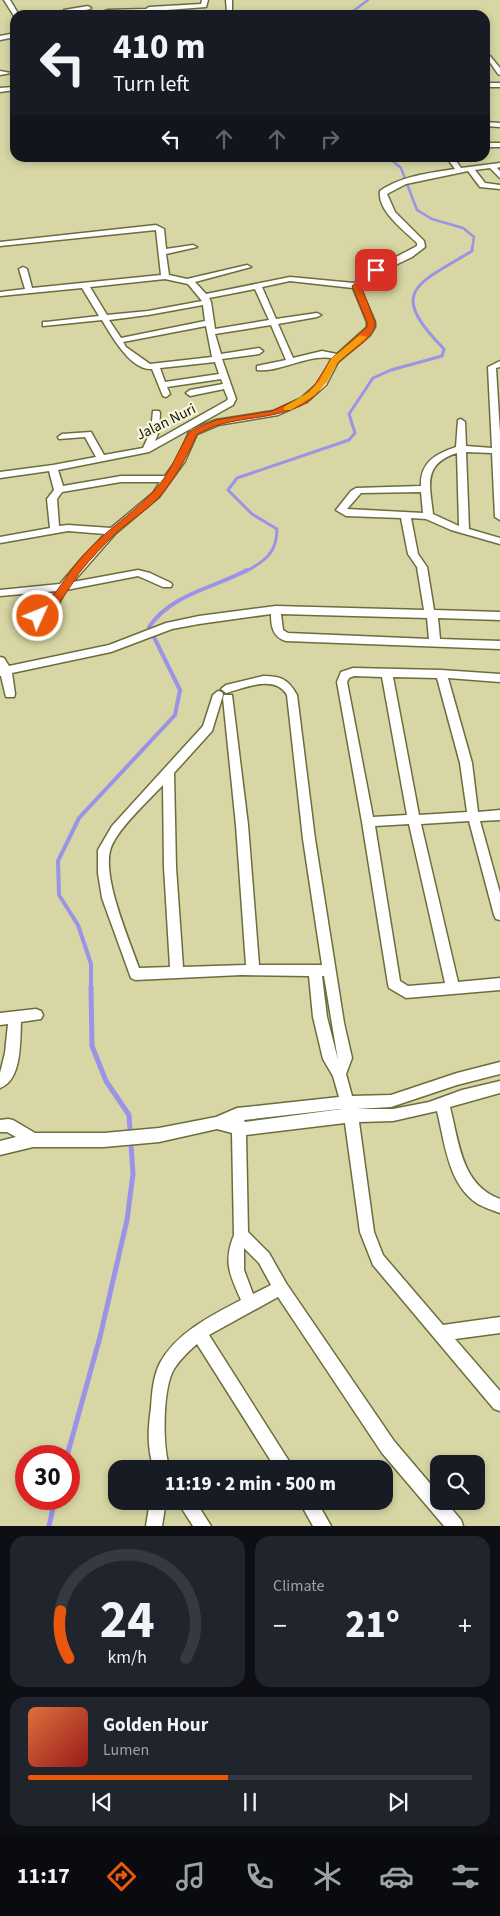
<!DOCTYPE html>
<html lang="en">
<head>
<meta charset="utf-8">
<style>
	body { margin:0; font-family:"Source Sans 3",sans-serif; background:#20242c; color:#f1f3f6; height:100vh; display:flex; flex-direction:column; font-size:19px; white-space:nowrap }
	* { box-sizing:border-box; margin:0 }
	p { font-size:16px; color:#9ea1a6 }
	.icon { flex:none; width:28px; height:28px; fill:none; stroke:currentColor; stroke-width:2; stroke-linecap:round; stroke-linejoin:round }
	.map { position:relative; height:1526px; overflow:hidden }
	.drawer { display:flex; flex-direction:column; gap:10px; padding:10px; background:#0d0f14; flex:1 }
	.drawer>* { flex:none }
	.banner { position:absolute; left:10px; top:10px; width:480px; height:152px; border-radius:15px; box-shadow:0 2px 8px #0003; background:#171b24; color:#f1f3f6; overflow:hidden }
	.tools { position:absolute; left:430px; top:1455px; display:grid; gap:10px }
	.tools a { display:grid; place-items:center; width:55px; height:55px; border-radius:10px; background:#171b24; box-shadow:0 2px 8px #0003; font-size:25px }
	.speed { position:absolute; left:15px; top:1445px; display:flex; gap:10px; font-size:25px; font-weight:700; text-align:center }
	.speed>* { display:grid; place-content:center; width:65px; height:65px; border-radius:50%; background:#171b24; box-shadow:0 2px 8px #0003; line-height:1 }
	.speed .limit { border:8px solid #d22; background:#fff; color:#111 }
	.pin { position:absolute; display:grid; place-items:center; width:42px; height:42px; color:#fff; margin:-21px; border-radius:10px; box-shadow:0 2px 8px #0006 }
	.me { position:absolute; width:55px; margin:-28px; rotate:46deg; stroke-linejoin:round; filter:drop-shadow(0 0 4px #0008) }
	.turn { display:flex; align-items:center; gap:18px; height:105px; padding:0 20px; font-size:22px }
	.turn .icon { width:65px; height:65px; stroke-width:2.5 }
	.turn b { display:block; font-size:35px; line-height:42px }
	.lanes { display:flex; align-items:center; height:48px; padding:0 20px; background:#0003; justify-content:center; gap:25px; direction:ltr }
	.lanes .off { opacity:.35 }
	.big { font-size:38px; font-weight:800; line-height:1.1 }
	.drawer .tile { flex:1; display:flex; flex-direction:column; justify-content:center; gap:8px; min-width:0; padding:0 18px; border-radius:15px; background:#20242c }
	.drawer .dial { align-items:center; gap:0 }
	.dial svg { height:130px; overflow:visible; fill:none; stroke:#363941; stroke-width:7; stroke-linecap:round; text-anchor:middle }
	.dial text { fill:#f1f3f6; stroke:none }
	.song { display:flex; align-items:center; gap:15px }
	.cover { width:60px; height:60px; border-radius:8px; background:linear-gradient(135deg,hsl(20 70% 55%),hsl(0 70% 35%)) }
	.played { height:5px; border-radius:2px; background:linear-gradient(90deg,#ea580c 45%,#363941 45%) }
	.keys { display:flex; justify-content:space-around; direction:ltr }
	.heat { display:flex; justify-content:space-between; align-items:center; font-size:28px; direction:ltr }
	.drawer .tiles { flex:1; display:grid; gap:10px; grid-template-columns:1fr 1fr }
	.tile:last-child { grid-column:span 2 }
	.trip { position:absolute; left:108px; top:1460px; width:285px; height:50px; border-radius:15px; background:#171b24; box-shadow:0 2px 8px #0003; font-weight:800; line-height:50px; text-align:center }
	.tabs { display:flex; height:80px; justify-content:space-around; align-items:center; background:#090b0e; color:#9ea1a6 }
	.tabs .icon { width:35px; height:35px }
	.tabs .current { color:#ea580c }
	.tabs b { font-size:22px; color:#f1f3f6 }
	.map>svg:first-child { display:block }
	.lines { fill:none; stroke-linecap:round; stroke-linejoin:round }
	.stream-far3 { stroke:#9a93e7; stroke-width:2.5 }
	.stream-far2 { stroke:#9a93e7; stroke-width:3 }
	.stream-far1 { stroke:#9a93e7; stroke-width:4 }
	.stream { stroke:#9a93e7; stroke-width:5 }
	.street-casing { stroke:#6d6c3d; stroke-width:3 }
	.street { fill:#fff; fill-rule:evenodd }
	.route { fill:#ea580c; stroke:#983908 }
	.slow { fill:#f59e0b }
	.labels { text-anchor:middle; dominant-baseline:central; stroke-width:4.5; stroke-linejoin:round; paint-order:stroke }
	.far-street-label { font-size:15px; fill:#151403; stroke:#f6f6dc }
</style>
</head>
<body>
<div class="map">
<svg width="500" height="1526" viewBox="0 0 500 1526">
	<rect width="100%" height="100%" fill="#d7d6a4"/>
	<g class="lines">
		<g class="stream-far3">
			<path d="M348,15L368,0"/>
			<path d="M389,158L401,168L417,210L432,219L463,228L474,237L472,250"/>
		</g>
		<path class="stream-far2" d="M245,572C265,561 277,553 277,529L252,514L228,490L237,478L349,440L355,433L349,414L373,378L391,370L442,356L444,349C387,291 416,285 472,251V248"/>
		<path class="stream-far1" d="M91,988V964L78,925L59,895L58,861L79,818L175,715L180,690L149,627C171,594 214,588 247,570"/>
		<g class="stream">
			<path d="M67,1456L100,1337L127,1220L133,1174L129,1115L106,1081L92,1046L91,987"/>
			<path d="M49,1526L55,1499"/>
		</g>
		<defs>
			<g id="street">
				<path d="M4,0H10L19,15L14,16Z"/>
				<path d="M202,0H208L206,7L153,11L150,13L96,15L108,10L146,9L149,7L201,4Z"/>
				<path d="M226,0H232V13L227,12Z"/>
				<path d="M88,6L91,8L90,9L63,15L64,10Z"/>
				<path d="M15,33V37L0,40V36Z"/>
				<path d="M490,56L500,68V75L498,74L487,58Z"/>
				<path d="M0,71L11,73L0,75Z"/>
				<rect x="485" y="83" width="15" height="4"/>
				<path d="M13,87L15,88V90L0,92V88Z"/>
				<path d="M485,122L500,123V127L485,126Z"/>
				<rect x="485" y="143" width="15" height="4"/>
				<path d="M447,158H454L461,168L500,163V167L497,168L500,171V178L490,168L475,170L485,183L500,185V189L480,187L468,171L406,184L387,194L395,212L424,241L425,247L412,257L379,273L360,287L375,322V327L370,335L338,362L326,385L307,402L278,415L218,425L197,434L185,461L159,497L116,533L73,582L138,570L150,573L171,583L172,585L171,587H163L138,576L66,590L57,607L38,620L33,616L34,613L49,603L56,591L0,596V590L60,584L82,558L105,534L68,531L0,543V537L50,528L47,499L54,490L49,471L0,478V472L53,465L96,457L85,437L59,439L58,437L62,434L91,432L104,455L143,448L151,431L153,411H159L160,413L159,431L155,441L226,401L228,399L224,389L190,396L186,393L190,390L223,384L221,379L167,387L170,394L166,397L163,396L152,369C131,371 111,335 102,320L43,326V322H46L99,316L82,288L0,296V292L25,289L19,269L23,267L27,269L32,288L161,275L156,230L0,246V242L156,225L164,229L166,249L193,245L197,247L166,254L169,275L187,279L247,265L251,267L195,282L206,294L290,277L354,283L373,269L417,246V243C405,231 377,211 380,191C401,176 430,173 455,169ZM165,279L188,284L202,301L148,311L107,315L90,287ZM290,281L353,288L367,322V327L337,354L322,351L293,358L278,324L317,317L321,315L317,313L276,319L262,287ZM255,289L269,320L215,329L211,302L209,298ZM203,305L205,321L121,338L109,320L148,315ZM271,325L286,360L257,366V370C279,373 307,354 332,358L319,382L301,398L273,411L216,420L190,430L176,461L165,476H121L63,486L58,470L149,452L233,405L236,399L222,359L259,354L263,351L259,348L221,354L215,334ZM206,326L212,357L150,364L126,347L123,342ZM215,362L219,374L165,382L160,368ZM121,482H160L153,493L111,528L68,525L59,526L57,499L62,492Z"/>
				<path d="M500,361V367L496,368L500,433V520L495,517L492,453L466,452L469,529L500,538V544L451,530L426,519L411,518L418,554L427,567L434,610L500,612V620L438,618L440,639L500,641V649L286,641C273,637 271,627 271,614L199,624L172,629L111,652L12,673L15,694L14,697H6L1,676H0V657L4,658L9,666L109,645L166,623L199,616L276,606L424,610L417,567L408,554L401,518L346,516L336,510L351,491L356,488L421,486C420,462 436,454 456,447L458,420L461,419L465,422L466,446L492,448L488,367ZM457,453L459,526L433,514C430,486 422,464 457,453ZM421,492L423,513L347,509L361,493ZM281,614L427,618L429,639L288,633L283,630Z"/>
				<path d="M353,668L441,670L500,674V682L448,678L472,763L478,812L500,810V820L480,821L500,893V920L496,919L494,915L469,821L421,824L458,982L500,978V990L406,998L389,988L388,984L362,822L337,682L341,672ZM354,676L382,677L407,815L373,817L347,682L349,678ZM393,677L437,678L460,763L467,812L419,815ZM409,824L445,983L408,986L400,981L375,826Z"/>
				<path d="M263,676C281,676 288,679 297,695L315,839L344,1023L352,1058L346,1074L352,1096L391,1095L457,1073L500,1062V1074L457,1085L391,1107L356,1109H393L429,1102L462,1090L500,1081V1093L450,1107C459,1142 461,1185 500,1199V1213C493,1210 485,1208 478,1204C448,1185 445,1143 437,1111L393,1121L359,1122L374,1232L383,1255L443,1325L500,1317V1333L455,1339L500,1391V1411L494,1409L373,1265L360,1232L345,1123L246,1135L248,1232L269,1253L286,1283L394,1441L439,1494V1501H445L461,1520L463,1526H444L382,1453L278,1297L209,1335L294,1469H276L197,1344C188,1352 177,1362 172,1373C163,1393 162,1448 170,1469H154C147,1449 148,1429 151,1408C152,1393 153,1377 160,1363C176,1333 212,1315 241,1300C230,1275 223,1262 234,1235L232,1133L217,1129L159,1142L104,1147H33L0,1155V1141L16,1137L7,1132H0V1120L8,1119L13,1120L35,1133H104L159,1128L216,1117L237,1108L339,1097L333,1076L323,1059L313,1017L309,976L241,975L135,980L131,978L102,898L98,873V850L112,826L203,726L213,695L218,691L222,692L223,695L212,731L174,773L176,867L183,967L246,965L236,825L223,698L224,695H232L248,825L259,965H322L303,839L287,695C275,674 244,688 226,693L221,689L226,685ZM163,785L164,867L170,967L139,968C129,939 103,880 110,851C114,832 149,800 163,785ZM322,976H324L338,1060L327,1017ZM342,1109L245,1122L244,1120L340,1109ZM244,1248L259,1263L271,1285L253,1294L244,1270Z"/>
				<path d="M36,1009L41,1011L43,1015L41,1019L21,1022C20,1042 22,1080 0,1088V1073L5,1053L8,1024L0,1025V1013Z"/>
				<path d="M150,1501H166L162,1526H146Z"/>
				<path d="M177,1501H195L211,1526H193Z"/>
				<path d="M299,1501H317L331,1526H313Z"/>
			</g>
		</defs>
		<use href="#street" class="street-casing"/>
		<use href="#street" class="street"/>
	</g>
	<path class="route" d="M373,269L380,270L361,286L375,322C376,337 354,349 343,358C328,370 324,391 307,402C279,419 248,416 218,425C211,427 204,431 197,434C187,457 176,477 160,496C148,510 130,520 116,533C104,545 91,558 80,572C71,584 51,623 35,618V613C55,599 65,576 81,558C102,533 130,516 152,493C170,475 177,452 190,431L216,420L272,411L301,398L314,386L331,359L367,327V322L352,286Z"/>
	<path class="slow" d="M360,335L367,337L338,362L327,382L315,395L291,410H284V407L309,392L319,381L331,359Z"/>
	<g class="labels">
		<g class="far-street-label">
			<text transform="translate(166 422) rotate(-26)">Jalan Nuri</text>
		</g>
	</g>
</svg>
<div class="tools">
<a><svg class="icon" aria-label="search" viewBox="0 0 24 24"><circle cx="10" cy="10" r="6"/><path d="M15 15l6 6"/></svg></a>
</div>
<div class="speed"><div class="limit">30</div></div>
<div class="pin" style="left:376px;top:270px;background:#d93025"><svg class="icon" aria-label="arrive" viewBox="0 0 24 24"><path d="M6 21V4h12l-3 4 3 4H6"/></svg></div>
<svg class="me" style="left:38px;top:616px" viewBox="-20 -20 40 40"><circle r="17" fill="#ea580c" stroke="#fff" stroke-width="3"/><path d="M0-11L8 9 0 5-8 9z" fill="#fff"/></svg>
<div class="trip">11:19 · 2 min · 500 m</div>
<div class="banner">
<div class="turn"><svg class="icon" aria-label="left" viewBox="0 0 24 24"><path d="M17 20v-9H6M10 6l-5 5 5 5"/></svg><div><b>410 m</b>Turn left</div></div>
<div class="lanes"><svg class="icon" aria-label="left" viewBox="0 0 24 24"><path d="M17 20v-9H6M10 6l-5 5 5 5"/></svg><svg class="icon off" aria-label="ahead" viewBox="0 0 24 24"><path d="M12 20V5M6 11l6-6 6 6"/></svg><svg class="icon off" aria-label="ahead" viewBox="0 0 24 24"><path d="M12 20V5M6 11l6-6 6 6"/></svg><svg class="icon off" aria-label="right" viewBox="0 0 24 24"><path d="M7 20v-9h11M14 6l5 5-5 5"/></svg></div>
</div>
</div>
<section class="drawer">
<div class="tiles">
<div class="tile dial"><svg viewBox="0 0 100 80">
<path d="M14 69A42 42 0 1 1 86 69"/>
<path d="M14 69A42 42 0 0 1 9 40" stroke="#ea580c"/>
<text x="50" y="56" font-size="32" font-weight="700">24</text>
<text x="50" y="72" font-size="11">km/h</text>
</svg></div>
<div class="tile"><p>Climate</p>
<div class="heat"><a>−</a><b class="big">21°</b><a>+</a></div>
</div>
<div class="tile">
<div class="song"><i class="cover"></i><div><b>Golden Hour</b><p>Lumen</p></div></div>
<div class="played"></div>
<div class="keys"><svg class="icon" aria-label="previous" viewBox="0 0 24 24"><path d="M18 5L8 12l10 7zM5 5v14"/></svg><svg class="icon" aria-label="pause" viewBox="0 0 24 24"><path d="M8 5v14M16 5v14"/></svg><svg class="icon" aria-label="next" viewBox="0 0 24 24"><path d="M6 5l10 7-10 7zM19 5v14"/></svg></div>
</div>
</div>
</section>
<nav class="tabs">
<b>11:17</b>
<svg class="icon current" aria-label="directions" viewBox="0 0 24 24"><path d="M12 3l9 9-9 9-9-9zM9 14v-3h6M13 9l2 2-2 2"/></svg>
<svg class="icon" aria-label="music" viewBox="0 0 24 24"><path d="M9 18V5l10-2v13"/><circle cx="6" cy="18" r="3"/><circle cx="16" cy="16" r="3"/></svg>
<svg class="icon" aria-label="phone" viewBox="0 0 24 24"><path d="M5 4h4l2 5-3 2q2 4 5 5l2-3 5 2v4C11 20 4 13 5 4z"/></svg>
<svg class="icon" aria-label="climate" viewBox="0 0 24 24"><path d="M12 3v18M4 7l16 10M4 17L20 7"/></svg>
<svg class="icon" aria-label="car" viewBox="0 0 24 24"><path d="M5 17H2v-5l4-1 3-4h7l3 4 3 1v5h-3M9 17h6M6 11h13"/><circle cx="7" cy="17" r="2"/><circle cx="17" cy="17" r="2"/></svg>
<svg class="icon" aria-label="filters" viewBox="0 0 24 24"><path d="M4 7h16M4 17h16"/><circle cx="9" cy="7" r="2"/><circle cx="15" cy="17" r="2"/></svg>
</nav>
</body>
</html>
